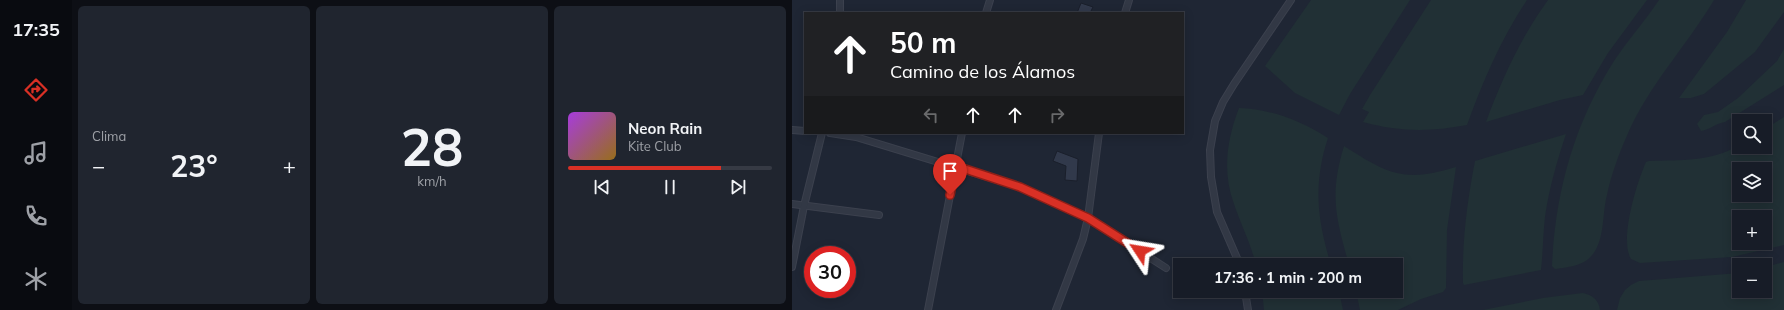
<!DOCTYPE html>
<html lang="es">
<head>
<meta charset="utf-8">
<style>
	body { margin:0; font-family:Mulish,sans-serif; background:#20252f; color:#f1f3f6; height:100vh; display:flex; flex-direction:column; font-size:15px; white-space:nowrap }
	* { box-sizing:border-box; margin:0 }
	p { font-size:13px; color:#9ea1a7 }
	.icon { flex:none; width:22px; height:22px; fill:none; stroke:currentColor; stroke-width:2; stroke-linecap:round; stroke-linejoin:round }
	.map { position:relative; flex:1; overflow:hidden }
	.side { display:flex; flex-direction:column; gap:6px; padding:6px; background:#0d0f15; width:720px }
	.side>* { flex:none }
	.top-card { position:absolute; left:12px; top:12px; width:380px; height:122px; border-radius:0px; box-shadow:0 2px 10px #0003,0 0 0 1px #363a44; background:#202124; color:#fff; overflow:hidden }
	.fabs { position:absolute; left:940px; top:114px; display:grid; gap:8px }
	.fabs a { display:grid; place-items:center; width:40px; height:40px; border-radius:0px; background:#171c27; box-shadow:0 2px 10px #0003,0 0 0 1px #363a44; font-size:20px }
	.speed { position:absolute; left:12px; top:246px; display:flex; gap:8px; font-size:20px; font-weight:700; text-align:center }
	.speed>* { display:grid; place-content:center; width:52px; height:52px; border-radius:50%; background:#171c27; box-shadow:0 2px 10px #0003,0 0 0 1px #363a44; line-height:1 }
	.speed .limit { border:6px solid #d22; background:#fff; color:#111 }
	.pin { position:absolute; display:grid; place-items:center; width:34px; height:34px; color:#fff; margin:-41px -17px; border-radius:50% 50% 50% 0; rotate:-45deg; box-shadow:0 0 4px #0007 }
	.pin .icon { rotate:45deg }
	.me { position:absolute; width:44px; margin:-22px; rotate:303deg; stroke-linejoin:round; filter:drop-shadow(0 0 3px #0008) }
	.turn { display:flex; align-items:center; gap:14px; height:84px; padding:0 20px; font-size:18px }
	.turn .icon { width:52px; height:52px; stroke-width:2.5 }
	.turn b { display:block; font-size:28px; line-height:34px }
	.lanes { display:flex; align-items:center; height:38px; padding:0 20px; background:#0003; justify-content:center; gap:20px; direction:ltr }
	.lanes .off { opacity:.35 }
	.big { font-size:30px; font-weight:700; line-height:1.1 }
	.side .tile { flex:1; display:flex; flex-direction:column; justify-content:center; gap:6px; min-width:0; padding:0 14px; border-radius:6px; background:#20252f }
	.side .dial { align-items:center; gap:0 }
	.dial b { font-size:52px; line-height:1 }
	.song { display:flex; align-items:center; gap:12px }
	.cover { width:48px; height:48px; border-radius:6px; background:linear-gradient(135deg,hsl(280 70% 55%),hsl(40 70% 35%)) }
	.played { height:4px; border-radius:2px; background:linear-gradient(90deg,#d93025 75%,#363a44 75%) }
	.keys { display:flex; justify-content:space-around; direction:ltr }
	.heat { display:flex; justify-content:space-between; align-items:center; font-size:22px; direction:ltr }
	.side .tiles { flex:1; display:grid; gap:6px; grid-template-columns:repeat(3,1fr) }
	.trip { position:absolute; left:381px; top:258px; width:230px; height:40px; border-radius:0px; background:#171c27; box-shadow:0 2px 10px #0003,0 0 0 1px #363a44; font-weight:700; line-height:40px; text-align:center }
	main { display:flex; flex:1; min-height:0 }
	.menu { display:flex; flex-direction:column; width:72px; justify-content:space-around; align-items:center; background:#090b10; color:#9ea1a7 }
	.menu .icon { width:28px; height:28px }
	.menu .selected { color:#d93025 }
	.menu b { font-size:18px; color:#f1f3f6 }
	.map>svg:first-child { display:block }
	.green { fill:#213035; fill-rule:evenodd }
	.building { fill:#31394b; stroke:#1a1f2b }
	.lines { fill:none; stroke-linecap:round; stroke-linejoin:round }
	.street-casing { stroke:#3c414e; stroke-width:8 }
	.street { stroke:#323845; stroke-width:6 }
	.route-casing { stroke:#8d1f18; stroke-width:10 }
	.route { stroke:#d93025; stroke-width:7 }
</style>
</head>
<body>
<main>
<nav class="menu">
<b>17:35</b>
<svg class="icon selected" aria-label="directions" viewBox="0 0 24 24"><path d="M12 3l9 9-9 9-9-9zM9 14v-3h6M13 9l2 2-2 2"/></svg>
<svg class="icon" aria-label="music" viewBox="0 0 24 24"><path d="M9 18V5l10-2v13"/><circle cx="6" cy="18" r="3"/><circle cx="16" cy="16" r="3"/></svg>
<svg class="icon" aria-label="phone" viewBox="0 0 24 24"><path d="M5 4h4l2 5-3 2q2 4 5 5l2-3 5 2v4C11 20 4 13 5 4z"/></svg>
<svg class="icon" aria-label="climate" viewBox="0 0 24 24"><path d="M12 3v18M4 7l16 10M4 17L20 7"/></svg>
</nav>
<section class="side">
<div class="tiles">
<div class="tile"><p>Clima</p>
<div class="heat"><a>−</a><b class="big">23°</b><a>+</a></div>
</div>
<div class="tile dial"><b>28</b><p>km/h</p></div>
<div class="tile">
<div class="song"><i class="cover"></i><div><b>Neon Rain</b><p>Kite Club</p></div></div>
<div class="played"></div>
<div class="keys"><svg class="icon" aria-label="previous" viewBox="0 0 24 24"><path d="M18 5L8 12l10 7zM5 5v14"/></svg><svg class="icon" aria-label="pause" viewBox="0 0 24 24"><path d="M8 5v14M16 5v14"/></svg><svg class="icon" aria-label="next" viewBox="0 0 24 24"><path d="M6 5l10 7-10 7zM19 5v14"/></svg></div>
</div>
</div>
</section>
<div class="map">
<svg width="992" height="310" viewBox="0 0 992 310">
	<rect width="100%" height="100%" fill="#1f2634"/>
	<g class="green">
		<path d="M519,0H618L558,94L547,115L503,93L473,66Z"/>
		<path d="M639,0H735C709,39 691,81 675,125C638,132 608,132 571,122L577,112L570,109L578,95Z"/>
		<path d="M756,0H855L816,53L791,95L768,100L694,122C710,79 729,37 756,0Z"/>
		<path d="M867,0H922C894,47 855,87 834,138C826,156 819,176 815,195C810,214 813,238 801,254C792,266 777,267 763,269L760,266C763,193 782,124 822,61C836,40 853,21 867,0Z"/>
		<path d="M954,0H992V12L963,52L912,94L899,98H887L935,32Z"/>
		<path d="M992,49V85L933,122C924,123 918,130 909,131L905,124L912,115L926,112L946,98L985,61Z"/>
		<path d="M447,108C479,109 509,121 536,138C521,184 525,219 539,265H464C459,244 449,225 442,204C430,172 435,139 447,108Z"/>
		<path d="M992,117V245L940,257L848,263L839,259C827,240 845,182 854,162L857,161C888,160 920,162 947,145V147H973V129ZM947,169H973V195H947ZM947,217H973V243H947Z"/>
		<path d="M774,134C765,161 757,189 753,217C751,235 751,252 749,270L672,285L671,283C670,242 675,202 683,161Z"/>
		<path d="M552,146C596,174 612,183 664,167L655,230L654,288L651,292L629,299L606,310H568L564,291H604V265H557C544,218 537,195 552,146Z"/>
		<path d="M992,262V310H825L828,298L833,290L839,285L847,281L947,273V291H973V267Z"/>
		<path d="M470,291H547L551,310H472Z"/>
		<path d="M791,293C800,295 807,300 808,310H691L751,298Z"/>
	</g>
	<g class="building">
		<path d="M289,3L301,7L298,13H285Z"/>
		<path d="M265,151L286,159L285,181L273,180L274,166L261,161Z"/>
	</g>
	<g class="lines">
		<defs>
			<g id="street">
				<path d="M48,13V0"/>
				<path d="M194,13L198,0"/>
				<path d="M333,13L337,0"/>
				<path d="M0,130L13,131"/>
				<path d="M38,133L64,137L228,187L296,218L374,268"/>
				<path d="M0,204L87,215"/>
				<path d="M448,265L425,212L419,177L418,150L423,121L431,102L442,84L499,0"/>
				<path d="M0,267L12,206L30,133"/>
				<path d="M453,291L456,310"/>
				<path d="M136,310L170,133"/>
				<path d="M264,310L291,239L296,218L307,133"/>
			</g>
		</defs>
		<use href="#street" class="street-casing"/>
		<use href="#street" class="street"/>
	</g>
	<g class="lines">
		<defs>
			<path id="route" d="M158,195L164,166L228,187L296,218L348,251"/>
		</defs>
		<use href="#route" class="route-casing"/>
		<use href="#route" class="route"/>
	</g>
</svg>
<div class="fabs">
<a><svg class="icon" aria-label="search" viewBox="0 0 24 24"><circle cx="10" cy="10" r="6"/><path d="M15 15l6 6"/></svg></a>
<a><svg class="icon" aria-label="layers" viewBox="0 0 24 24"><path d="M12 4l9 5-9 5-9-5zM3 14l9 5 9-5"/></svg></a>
<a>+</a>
<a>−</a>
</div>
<div class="speed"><div class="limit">30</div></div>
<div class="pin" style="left:158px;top:195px;background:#d93025"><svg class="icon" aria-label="arrive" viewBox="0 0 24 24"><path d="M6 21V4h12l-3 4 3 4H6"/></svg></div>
<svg class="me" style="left:348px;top:251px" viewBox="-20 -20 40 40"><path d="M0-17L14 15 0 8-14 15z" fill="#d93025" stroke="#fff" stroke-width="4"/></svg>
<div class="trip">17:36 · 1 min · 200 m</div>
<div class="top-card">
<div class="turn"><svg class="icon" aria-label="ahead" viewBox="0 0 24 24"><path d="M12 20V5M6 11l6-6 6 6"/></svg><div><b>50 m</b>Camino de los Álamos</div></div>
<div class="lanes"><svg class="icon off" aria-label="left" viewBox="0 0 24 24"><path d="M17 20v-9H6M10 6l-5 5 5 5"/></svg><svg class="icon" aria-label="ahead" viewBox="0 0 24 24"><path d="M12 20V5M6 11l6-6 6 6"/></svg><svg class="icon" aria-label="ahead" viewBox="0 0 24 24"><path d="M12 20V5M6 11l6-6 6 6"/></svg><svg class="icon off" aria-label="right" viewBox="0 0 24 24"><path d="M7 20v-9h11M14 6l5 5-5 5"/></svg></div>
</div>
</div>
</main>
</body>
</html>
